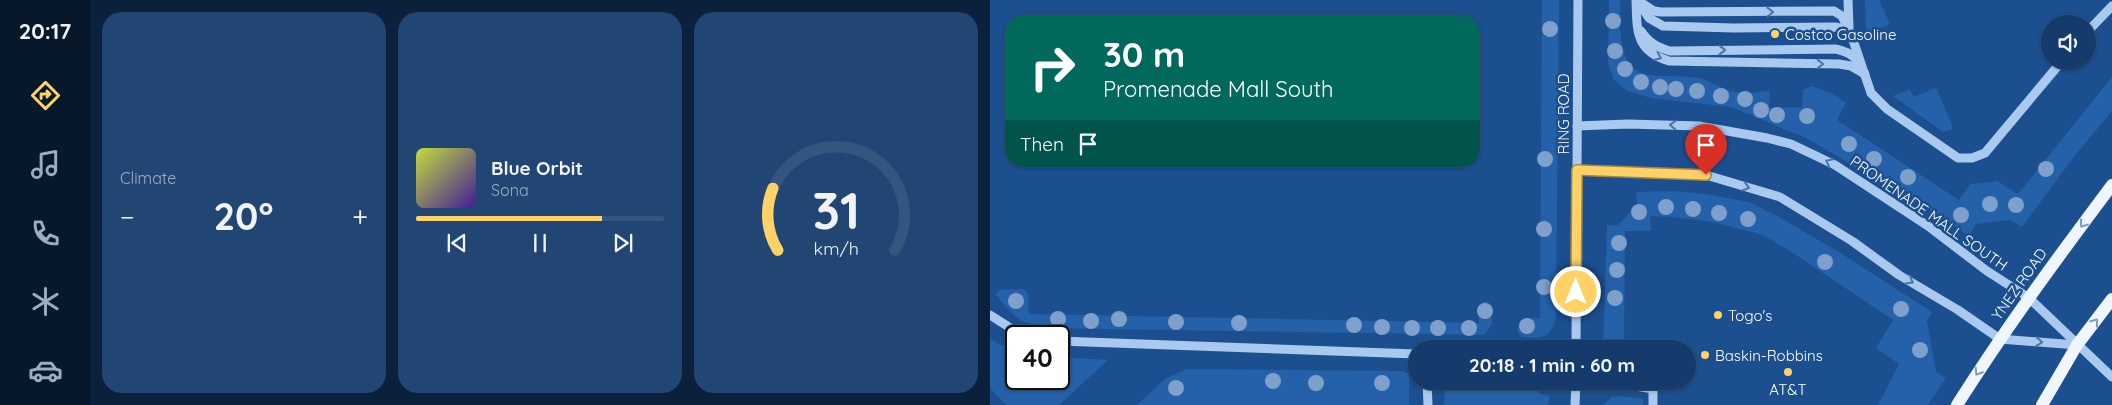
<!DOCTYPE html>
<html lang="en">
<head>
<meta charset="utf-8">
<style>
	body { margin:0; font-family:Quicksand,sans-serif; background:#214673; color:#f1f3f6; height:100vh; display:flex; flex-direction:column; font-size:19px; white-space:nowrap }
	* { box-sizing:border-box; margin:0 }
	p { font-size:16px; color:#9dadc1 }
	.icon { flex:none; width:28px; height:28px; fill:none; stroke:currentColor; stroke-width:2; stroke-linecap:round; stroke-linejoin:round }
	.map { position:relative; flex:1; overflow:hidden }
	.sheet { display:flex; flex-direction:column; gap:12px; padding:12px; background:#0b203b; width:900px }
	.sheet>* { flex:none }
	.guide { position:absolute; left:15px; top:15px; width:475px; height:152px; border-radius:20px; box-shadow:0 1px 4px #0004,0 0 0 1px #33557e; background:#00695c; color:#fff; overflow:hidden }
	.tools { position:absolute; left:1051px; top:15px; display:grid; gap:10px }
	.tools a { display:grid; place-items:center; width:55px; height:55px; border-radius:50%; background:#143b6b; box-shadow:0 1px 4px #0004,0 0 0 1px #33557e; font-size:25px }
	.speed { position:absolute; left:15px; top:325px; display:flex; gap:10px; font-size:25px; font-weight:700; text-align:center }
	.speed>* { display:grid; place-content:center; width:65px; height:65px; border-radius:50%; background:#143b6b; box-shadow:0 1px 4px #0004,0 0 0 1px #33557e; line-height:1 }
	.speed .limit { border:2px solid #111; border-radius:8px; background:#fff; color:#111 }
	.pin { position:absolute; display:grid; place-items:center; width:42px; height:42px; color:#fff; margin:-51px -21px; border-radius:50% 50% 50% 0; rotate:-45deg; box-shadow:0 0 5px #0007 }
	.pin .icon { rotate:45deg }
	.me { position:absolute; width:55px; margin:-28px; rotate:0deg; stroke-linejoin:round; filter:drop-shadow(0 0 4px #0008) }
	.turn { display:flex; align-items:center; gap:18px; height:105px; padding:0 15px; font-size:22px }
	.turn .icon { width:65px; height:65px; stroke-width:2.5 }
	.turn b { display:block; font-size:35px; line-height:42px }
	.then { display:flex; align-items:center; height:48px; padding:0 15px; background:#0003; gap:10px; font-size:19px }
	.big { font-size:38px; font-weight:700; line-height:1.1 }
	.sheet .tile { flex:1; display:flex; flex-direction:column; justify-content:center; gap:8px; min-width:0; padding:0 18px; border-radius:20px; background:#214673 }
	.sheet .dial { align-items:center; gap:0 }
	.dial svg { height:130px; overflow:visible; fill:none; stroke:#33557e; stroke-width:7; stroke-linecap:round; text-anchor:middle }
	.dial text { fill:#f1f3f6; stroke:none }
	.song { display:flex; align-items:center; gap:15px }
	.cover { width:60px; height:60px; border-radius:8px; background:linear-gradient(135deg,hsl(70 70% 55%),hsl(260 70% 35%)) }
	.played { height:5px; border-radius:2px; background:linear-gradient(90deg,#ffd166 75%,#33557e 75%) }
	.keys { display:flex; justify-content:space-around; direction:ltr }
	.heat { display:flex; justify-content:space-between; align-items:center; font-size:28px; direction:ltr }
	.sheet .tiles { flex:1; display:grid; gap:12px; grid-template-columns:repeat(3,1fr) }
	.trip { position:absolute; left:418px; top:340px; width:288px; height:50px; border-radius:25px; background:#143b6b; box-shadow:0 1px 4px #0004,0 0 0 1px #33557e; font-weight:700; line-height:50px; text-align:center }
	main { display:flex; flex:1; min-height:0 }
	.tabs { display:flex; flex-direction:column; width:90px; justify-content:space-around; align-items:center; background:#08182b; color:#9dadc1 }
	.tabs .icon { width:35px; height:35px }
	.tabs .current { color:#ffd166 }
	.tabs b { font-size:22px; color:#f1f3f6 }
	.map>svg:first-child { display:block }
	.green { fill:#2461a8 }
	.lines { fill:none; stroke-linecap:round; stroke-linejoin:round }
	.minor { stroke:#a9c9ee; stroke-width:9 }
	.major { stroke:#f0f6ff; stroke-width:12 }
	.tree { fill:#7ea0ca }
	.oneway { stroke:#4674ac }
	.oneway2 { stroke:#7b9ac1 }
	.route-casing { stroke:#a68842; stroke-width:12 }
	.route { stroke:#ffd166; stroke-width:9 }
	.poi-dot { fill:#ffd166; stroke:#1b4f8f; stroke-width:2 }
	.labels { text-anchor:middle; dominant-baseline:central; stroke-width:5; stroke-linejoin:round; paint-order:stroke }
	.poi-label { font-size:15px; fill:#fff; stroke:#1b4f8f; text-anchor:start }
	.street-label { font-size:15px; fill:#fff; stroke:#1b4f8f }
</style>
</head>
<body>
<main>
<nav class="tabs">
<b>20:17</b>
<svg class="icon current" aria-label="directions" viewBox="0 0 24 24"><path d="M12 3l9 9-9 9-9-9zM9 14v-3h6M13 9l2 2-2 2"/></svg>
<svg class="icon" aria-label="music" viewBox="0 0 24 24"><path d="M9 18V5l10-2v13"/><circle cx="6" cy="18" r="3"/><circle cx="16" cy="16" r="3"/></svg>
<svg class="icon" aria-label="phone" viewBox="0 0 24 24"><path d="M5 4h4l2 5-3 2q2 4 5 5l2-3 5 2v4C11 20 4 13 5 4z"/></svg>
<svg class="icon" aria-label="climate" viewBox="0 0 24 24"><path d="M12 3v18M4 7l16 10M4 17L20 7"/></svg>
<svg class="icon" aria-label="car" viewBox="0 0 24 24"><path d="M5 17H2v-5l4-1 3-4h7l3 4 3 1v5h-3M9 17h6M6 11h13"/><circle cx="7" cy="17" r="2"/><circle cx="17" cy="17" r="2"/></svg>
</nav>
<section class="sheet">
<div class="tiles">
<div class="tile"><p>Climate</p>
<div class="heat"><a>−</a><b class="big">20°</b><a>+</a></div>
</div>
<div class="tile">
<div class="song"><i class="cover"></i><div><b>Blue Orbit</b><p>Sona</p></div></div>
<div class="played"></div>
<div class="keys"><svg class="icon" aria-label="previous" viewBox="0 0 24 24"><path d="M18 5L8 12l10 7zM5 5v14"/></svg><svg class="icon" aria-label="pause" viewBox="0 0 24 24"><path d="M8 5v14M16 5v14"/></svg><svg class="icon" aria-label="next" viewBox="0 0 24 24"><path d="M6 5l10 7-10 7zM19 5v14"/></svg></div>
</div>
<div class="tile dial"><svg viewBox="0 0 100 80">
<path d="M14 69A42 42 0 1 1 86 69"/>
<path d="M14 69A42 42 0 0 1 11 31" stroke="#ffd166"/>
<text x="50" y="56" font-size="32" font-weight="700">31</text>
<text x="50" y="72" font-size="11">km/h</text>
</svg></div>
</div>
</section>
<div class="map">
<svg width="1122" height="405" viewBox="0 0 1122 405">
	<rect width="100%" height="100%" fill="#1b4f8f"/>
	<g class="green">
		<path d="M552,0H569L566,317C561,339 550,339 531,337L527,330C532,316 537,319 550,318Z"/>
		<path d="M619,0H630C631,25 625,70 659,75C673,77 687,75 702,77C716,78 728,87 741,91C753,94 768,92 780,91L779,108L812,107L813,90L822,86L843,94L856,103L847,120L969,200L980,184L1007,181L1028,194L1122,77V111L1083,158L1032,227L1020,220L986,224L979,236L952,218L818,139L741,107L661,98L638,91L624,80L618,64Z"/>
		<path d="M875,0H889L900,24L876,34Z"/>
		<path d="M945,88L947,90L962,125V129L953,132L903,96L920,89L923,96H926Z"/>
		<path d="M683,191L716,194L759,202L789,217L849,252L942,312L937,321L946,372L956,378L938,405H888L909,364L886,348L903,320L800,251L773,235L722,222L683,217L660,216L661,231H635L634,345L653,346V349H613L617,225H628L647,205L646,192Z"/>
		<path d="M33,289L38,293L39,314L489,323V310L492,303L496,301L500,304L502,324L494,335L52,328C28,323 20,312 5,294L10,290Z"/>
		<path d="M0,339L26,353V379H69V357L118,360L69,405H16L0,388Z"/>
		<path d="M197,369L412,371L416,372L419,375V405H147L175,379Z"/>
		<path d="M455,381H542L550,394L560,396L558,405H454Z"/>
		<path d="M632,396L653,399V405H613L622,397Z"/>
	</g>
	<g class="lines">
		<g class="minor">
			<path d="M646,0C647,30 645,51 679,61L849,64L861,66L875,74"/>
			<path d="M647,0L664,11L671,12L844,11L852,16L863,40L881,93L897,109L968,158H982L995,153L1072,61"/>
			<path d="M858,0L859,27"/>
			<path d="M649,3L659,18L673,26L744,28L845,27L859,30"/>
			<path d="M651,31C659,43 667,47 680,51L846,49C856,52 864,54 868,63"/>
			<path d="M1098,31L1122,6"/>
			<path d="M587,126L638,124L709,126L777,138L801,144L845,165L938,226L997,271L1039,298L1122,377"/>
			<path d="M587,170L716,175L790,197L862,241L909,275L968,310L1010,339L1087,345"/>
			<path d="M0,315L33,336"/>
			<path d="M69,341L426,354"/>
			<path d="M586,349L588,0"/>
			<path d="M437,381L438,405"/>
			<path d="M617,381L663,389V405"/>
			<path d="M585,405L586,381"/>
		</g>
		<g class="major">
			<path d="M967,405C1015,329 1068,257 1122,185"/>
			<path d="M1052,405L1087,345L1122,299"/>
		</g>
	</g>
	<g class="tree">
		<circle cx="623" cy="21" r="8"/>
		<circle cx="560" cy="29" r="8"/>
		<circle cx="625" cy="51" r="8"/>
		<circle cx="635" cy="69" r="8"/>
		<circle cx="651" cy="82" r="8"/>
		<circle cx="670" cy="87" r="8"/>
		<circle cx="686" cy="89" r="8"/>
		<circle cx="707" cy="91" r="8"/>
		<circle cx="731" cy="96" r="8"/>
		<circle cx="755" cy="99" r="8"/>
		<circle cx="771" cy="110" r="8"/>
		<circle cx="787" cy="115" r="8"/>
		<circle cx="817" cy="116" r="8"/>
		<circle cx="859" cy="144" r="8"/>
		<circle cx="555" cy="159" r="8"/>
		<circle cx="884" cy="159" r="8"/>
		<circle cx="1056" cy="169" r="8"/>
		<circle cx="918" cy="177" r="8"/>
		<circle cx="1000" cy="204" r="8"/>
		<circle cx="1026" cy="205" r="8"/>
		<circle cx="676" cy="207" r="8"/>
		<circle cx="703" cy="209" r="8"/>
		<circle cx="649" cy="212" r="8"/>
		<circle cx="729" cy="213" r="8"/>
		<circle cx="971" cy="215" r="8"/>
		<circle cx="758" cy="219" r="8"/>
		<circle cx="554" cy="229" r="8"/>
		<circle cx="629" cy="243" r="8"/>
		<circle cx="835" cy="262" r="8"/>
		<circle cx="627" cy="270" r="8"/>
		<circle cx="554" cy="287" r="8"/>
		<circle cx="625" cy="298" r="8"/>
		<circle cx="26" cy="301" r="8"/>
		<circle cx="911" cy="309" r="8"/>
		<circle cx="495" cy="311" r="8"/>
		<circle cx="68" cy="319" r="8"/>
		<circle cx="129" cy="319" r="8"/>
		<circle cx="101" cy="321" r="8"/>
		<circle cx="186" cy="322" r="8"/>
		<circle cx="249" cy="323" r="8"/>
		<circle cx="364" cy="325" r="8"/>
		<circle cx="537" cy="326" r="8"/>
		<circle cx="392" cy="327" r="8"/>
		<circle cx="422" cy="328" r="8"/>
		<circle cx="448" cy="328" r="8"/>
		<circle cx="479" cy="328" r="8"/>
		<circle cx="930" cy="350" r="8"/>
		<circle cx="283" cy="381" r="8"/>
		<circle cx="326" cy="383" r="8"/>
		<circle cx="392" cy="383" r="8"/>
		<circle cx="186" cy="388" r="8"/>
	</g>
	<defs><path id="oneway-chevron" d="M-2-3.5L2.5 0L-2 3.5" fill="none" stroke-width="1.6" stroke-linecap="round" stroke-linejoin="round" transform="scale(1.25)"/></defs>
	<g class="oneway">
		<use href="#oneway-chevron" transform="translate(780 12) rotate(-1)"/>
		<use href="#oneway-chevron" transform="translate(732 50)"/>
		<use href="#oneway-chevron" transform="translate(668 57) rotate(25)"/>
		<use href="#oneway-chevron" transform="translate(830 64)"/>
		<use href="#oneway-chevron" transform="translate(683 125) rotate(-177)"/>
		<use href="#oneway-chevron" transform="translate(839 162) rotate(-154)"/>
		<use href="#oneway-chevron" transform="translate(756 187) rotate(17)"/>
		<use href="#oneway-chevron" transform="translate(920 281) rotate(31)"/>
		<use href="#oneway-chevron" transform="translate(1049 342) rotate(5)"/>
	</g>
	<g class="oneway2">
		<use href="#oneway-chevron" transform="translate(1093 224) rotate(127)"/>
		<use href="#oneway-chevron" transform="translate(1105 322) rotate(-53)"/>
		<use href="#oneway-chevron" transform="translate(988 372) rotate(122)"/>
	</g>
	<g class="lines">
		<defs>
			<path id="route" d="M586,292L587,170L716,175"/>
		</defs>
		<use href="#route" class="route-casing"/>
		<use href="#route" class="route"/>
	</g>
	<g class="poi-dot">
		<circle cx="785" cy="34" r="5"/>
		<circle cx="728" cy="315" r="5"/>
		<circle cx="715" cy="355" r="5"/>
		<circle cx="798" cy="372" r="5"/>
	</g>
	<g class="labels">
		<g class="poi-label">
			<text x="795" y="34">Costco Gasoline</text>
			<text x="738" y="315">Togo's</text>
			<text x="725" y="355">Baskin-Robbins</text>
			<text x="798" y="389" text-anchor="middle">AT&amp;T</text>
		</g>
		<g class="street-label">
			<text transform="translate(573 114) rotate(-90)">RING ROAD</text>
			<text transform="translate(939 213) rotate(35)">PROMENADE MALL SOUTH</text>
			<text transform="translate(1029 284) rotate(-55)">YNEZ ROAD</text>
		</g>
	</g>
</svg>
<div class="tools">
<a><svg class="icon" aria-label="sound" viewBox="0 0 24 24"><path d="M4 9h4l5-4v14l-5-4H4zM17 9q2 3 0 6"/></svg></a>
</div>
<div class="speed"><div class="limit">40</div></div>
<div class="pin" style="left:716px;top:175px;background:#d93025"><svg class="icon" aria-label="arrive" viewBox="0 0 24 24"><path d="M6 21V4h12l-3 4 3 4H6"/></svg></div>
<svg class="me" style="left:586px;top:292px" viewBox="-20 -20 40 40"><circle r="17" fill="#ffd166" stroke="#fff" stroke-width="3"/><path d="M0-11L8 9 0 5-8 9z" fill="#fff"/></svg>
<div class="trip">20:18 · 1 min · 60 m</div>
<div class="guide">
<div class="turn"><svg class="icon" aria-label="right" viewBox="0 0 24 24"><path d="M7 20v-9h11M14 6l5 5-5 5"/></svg><div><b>30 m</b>Promenade Mall South</div></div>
<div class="then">Then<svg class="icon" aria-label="arrive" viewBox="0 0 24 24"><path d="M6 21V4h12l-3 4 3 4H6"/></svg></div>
</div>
</div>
</main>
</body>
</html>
